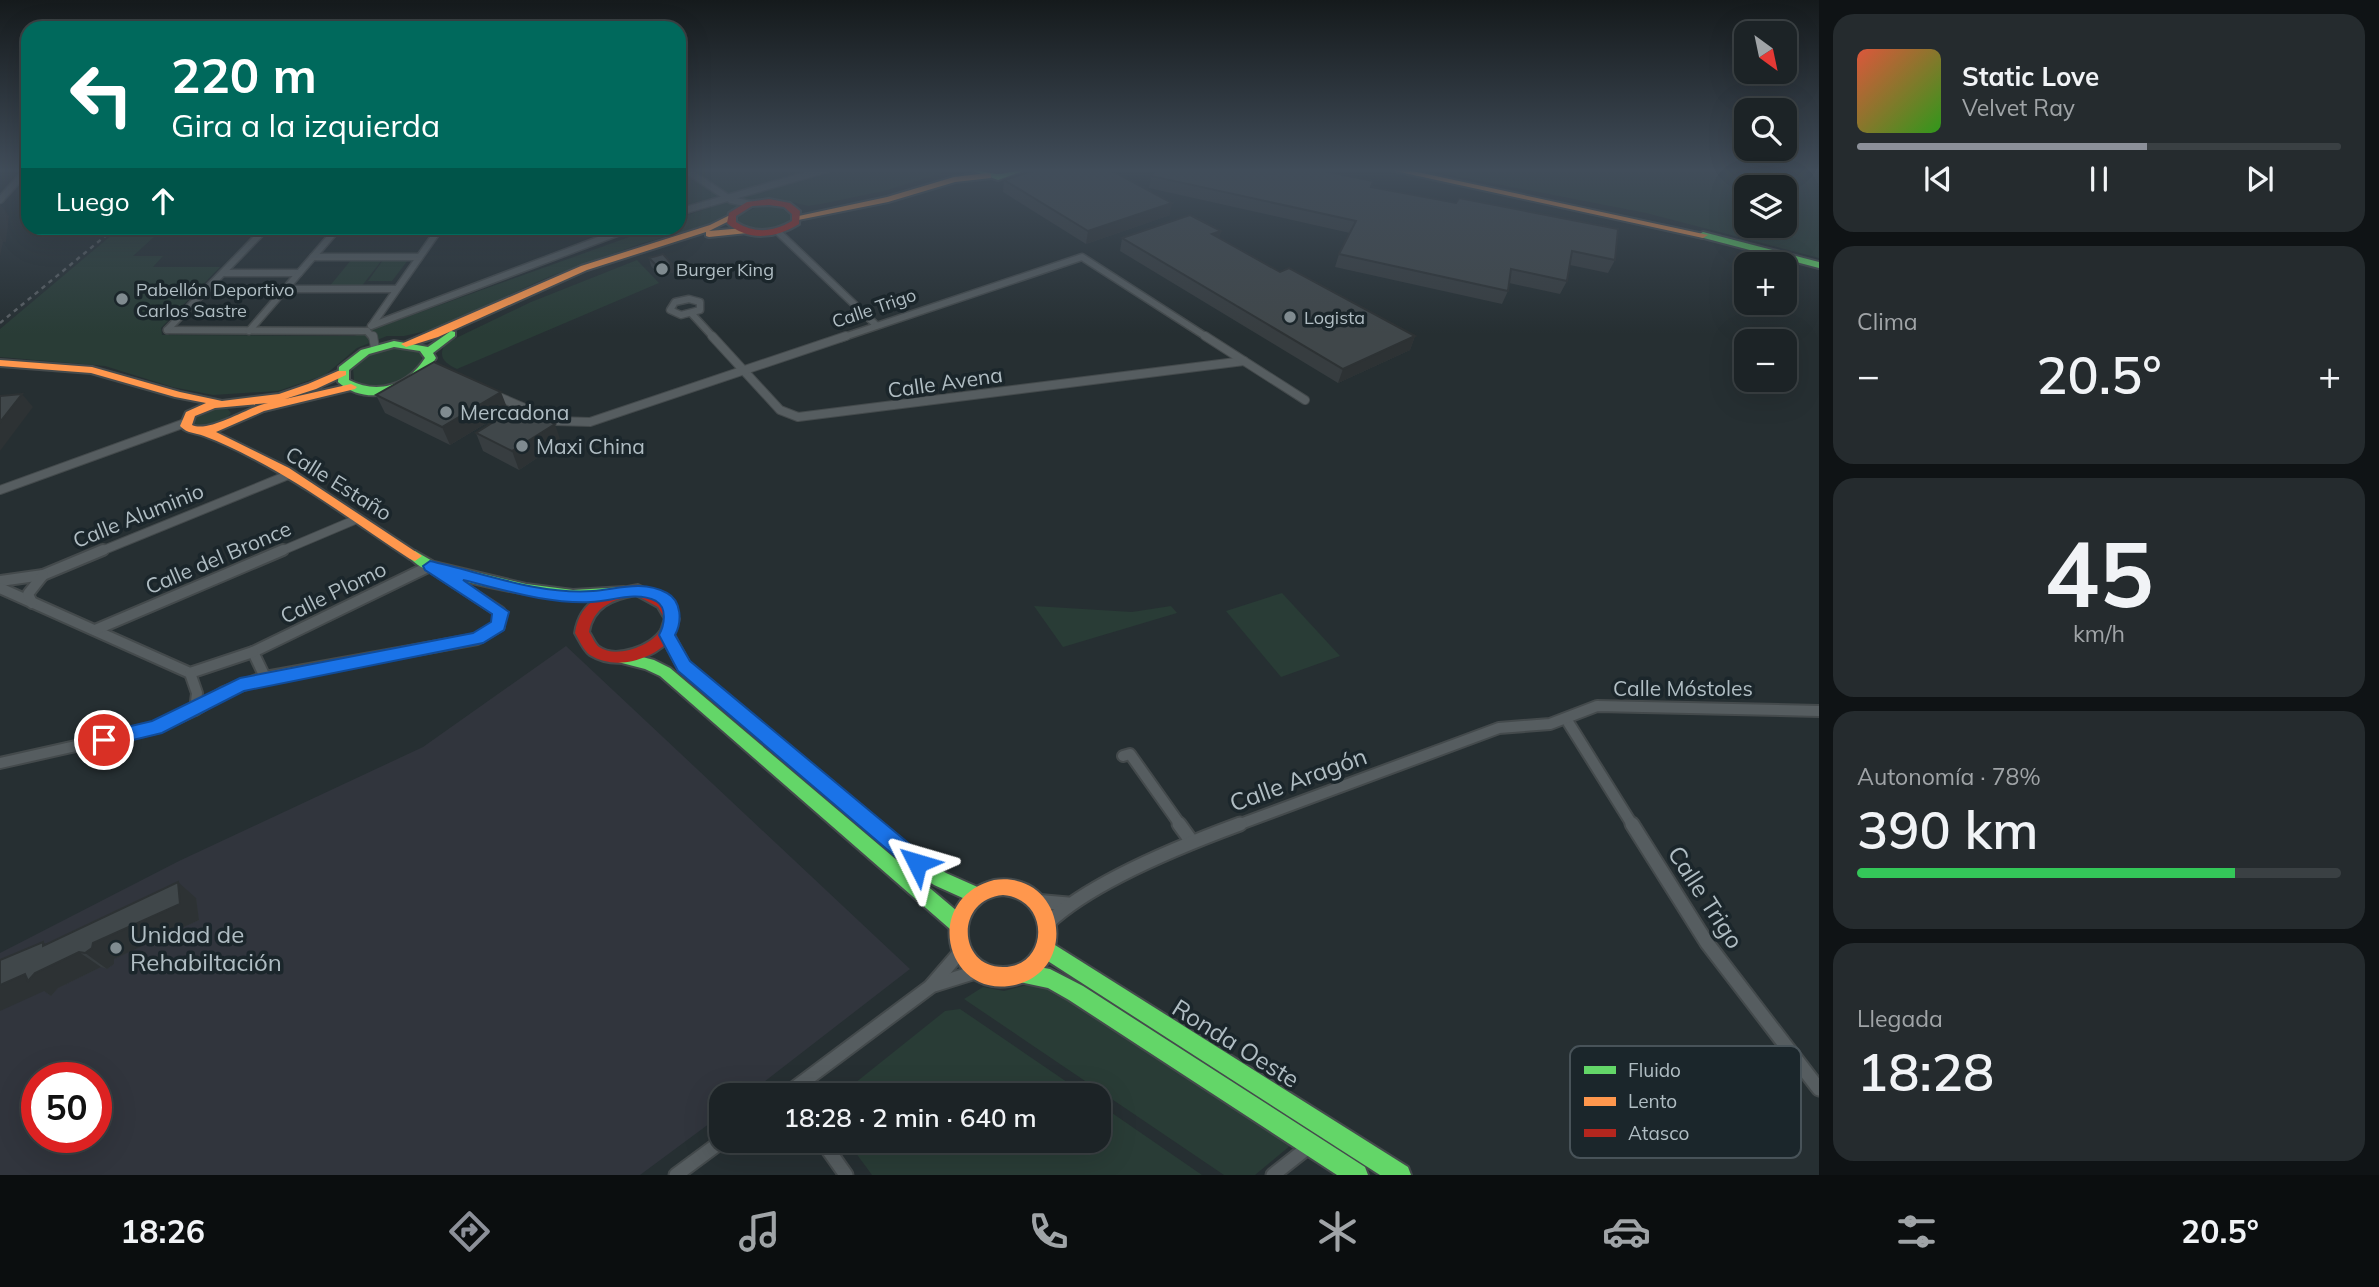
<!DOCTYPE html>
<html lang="es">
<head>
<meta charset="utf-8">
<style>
	body { margin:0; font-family:Mulish,sans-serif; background:#252b2e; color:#f1f3f6; height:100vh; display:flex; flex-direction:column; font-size:26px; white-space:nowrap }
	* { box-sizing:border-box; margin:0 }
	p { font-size:23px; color:#a0a4a7 }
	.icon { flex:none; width:38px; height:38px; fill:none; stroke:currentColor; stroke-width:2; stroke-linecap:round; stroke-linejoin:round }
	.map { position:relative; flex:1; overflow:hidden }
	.drawer { display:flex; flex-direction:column; gap:14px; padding:14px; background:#0f1315; width:560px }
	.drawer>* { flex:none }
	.guide { position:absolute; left:21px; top:21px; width:665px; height:214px; border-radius:21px; box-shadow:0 7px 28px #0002,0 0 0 2px #3a4043; background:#00695c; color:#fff; overflow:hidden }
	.needle { width:46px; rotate:147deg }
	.tools { position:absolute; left:1734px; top:21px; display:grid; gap:14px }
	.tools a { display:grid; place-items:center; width:63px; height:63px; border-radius:14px; background:#1c2326; box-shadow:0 7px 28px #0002,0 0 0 2px #3a4043; font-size:35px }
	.speed { position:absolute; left:21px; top:1062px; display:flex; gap:14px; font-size:35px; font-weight:700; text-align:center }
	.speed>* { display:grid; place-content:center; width:91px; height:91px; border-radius:50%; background:#1c2326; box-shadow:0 7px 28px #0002,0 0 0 2px #3a4043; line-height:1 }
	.speed .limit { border:10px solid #d22; background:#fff; color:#111 }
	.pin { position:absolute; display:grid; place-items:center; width:60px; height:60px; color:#fff; margin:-30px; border:4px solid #fff; border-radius:50%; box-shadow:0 2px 7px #0007 }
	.me { position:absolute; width:77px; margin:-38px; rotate:310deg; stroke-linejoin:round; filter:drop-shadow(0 0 5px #0008) }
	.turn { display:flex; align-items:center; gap:24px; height:147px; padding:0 35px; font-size:32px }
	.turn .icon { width:91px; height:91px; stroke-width:2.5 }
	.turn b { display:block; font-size:49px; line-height:60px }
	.then { display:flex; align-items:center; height:66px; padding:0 35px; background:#0003; gap:14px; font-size:26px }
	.big { font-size:52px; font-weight:600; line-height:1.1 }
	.drawer .card { flex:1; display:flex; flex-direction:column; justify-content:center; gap:10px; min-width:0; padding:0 24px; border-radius:21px; background:#252b2e }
	.drawer .dial { align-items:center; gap:0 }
	.dial b { font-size:91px; line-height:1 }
	.song { display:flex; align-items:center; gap:21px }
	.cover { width:84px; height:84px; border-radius:10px; background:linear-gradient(135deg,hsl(10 70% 55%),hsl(110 70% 35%)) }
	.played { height:7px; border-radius:4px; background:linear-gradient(90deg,#8c9099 60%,#3a4043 60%) }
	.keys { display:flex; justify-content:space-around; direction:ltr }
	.heat { display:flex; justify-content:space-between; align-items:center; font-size:38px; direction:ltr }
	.charge { height:10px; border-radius:5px; background:linear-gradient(90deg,#34c759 78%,#3a4043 0) }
	.trip { position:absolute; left:709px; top:1083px; width:402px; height:70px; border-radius:21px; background:#1c2326; box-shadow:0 7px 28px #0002,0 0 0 2px #3a4043; font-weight:600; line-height:70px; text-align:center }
	.menu { display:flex; height:112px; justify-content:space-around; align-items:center; background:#0b0e0f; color:#a0a4a7 }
	.menu .icon { width:49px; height:49px }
	.menu .selected { color:#8c9099 }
	.menu b { font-size:32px; color:#f1f3f6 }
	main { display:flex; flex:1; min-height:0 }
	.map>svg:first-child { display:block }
	.medical { fill:#31353d; fill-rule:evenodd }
	.green { fill:#293c36; fill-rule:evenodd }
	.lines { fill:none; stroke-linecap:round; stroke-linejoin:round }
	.street-far3-casing { stroke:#444a4c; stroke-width:9 }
	.street-far2-casing { stroke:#444a4c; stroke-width:10 }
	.street-far1-casing { stroke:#444a4c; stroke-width:14 }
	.street-casing { stroke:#444a4c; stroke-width:17 }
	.fast-casing { stroke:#444a4c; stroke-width:4 }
	.slow-casing { stroke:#444a4c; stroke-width:4 }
	.jam-casing { stroke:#444a4c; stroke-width:4 }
	.street-far3 { stroke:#565d60; stroke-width:6 }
	.street-far2 { stroke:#565d60; stroke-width:8 }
	.street-far1 { stroke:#565d60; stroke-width:10 }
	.street { stroke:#565d60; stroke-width:13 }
	.fast { fill:#63d668; fill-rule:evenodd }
	.slow { fill:#ff974d; fill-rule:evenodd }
	.jam { fill:#b3261e; fill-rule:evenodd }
	.rail { stroke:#5a6064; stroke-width:2.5; stroke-dasharray:4.5 4.5; stroke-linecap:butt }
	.wall { fill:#373d40 }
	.shaded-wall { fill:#2d3234 }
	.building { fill:#40474a; stroke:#2d3234; stroke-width:2 }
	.route { fill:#1a73e8; stroke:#114b97; stroke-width:2 }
	.poi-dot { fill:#808b90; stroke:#1b262b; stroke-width:2.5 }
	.labels { text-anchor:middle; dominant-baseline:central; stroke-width:7; stroke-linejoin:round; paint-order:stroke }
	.far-poi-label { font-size:18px; fill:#b0bdc3; stroke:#1b262b; text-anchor:start }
	.far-street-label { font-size:18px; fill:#b0bdc3; stroke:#1b262b }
	.street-label { font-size:21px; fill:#b0bdc3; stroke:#1b262b }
	.poi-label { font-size:21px; fill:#b0bdc3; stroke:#1b262b; text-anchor:start }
	.near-street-label { font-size:24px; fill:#b0bdc3; stroke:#1b262b }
	.near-poi-label { font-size:24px; fill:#b0bdc3; stroke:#1b262b; text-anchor:start }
	.key { fill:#1b262b; stroke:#485359; stroke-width:2 }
	.key-label { font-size:19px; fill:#b0bdc3 }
</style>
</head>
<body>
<main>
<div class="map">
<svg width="1819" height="1175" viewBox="0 0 1819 1175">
	<rect width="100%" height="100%" fill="#262f32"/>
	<path class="medical" d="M566,646L910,969L747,1095L721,1096V1115L640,1175H0V953L179,861L423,747ZM37,1078H96V1138H37Z"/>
	<g class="green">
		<path d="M679,169H820L679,209Z"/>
		<path d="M843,169H955L884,191L821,204L808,206L780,199H754L708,225L640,244L551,276L431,330L404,336H387L357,348L325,375L278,391L213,395L172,387L105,366L0,357V329L120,228H164L133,256H163L153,267H220L161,328L162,335L354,336L654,228H679V218L737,198Z"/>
		<path d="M1419,169H1819V258L1646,213ZM1746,187H1785V226H1746Z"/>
		<path d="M760,206L777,207L789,212L791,219C778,235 753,233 737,223L739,215Z"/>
		<path d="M351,260H382L361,287H329Z"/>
		<path d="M383,260H408L392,281H368Z"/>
		<path d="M637,260L659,283L457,369C446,364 438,358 444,346L454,339L531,302Z"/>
		<path d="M390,348L418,352L422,356L420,367C404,384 376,391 354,380L353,368L367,355Z"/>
		<path d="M225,406L231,413C222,425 207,429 193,423V417L202,410Z"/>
		<path d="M1282,593L1340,656L1281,677L1226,611Z"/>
		<path d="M1034,606L1132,612L1171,606L1177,613L1063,647Z"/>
		<path d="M1027,985H1040L1066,996L1291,1145L1255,1175H1224L964,999L983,987L1004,991Z"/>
		<path d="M960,1009L1086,1095H840L945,1011Z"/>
		<path d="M1099,1104L1202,1175H872L847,1141H1099Z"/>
	</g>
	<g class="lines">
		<defs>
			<g id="street-far3">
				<path d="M685,169L731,200L750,204"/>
				<path d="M0,200L28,169"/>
				<path d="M679,212L827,169"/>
				<path d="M777,231L876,325"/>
				<path d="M313,257H419"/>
				<path d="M223,273H299"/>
				<path d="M285,289H396"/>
				<path d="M689,299L700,302V310L681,315L670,310L675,302Z"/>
				<path d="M692,314L714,338"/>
				<path d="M372,325L440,228"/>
				<path d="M371,326L630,228"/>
				<path d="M167,330L367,331"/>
				<path d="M167,330L266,228"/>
				<path d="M249,331L338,228"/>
				<path d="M367,331L373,338"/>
				<path d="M841,338L1082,257L1208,338"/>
			</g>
			<g id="street-far2">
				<path d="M373,336L375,348"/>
				<path d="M712,336L780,410L798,417L1244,361"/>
				<path d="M1205,336L1305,400"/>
				<path d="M492,394L555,421L590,422L846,336"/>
				<path d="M0,490L185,423"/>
				<path d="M99,552L288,475"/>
				<path d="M279,552L357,519"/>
			</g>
			<g id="street-far1">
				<path d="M430,566L500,612L499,626L477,639L265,677L253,652Z"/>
				<path d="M0,581L43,575L103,550"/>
				<path d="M0,588L190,673L253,652"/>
				<path d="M32,603L28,594L43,575"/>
				<path d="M95,630L283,550"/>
				<path d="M195,710L224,692L265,677"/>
				<path d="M1568,722L1633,826"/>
				<path d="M1123,756L1130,754L1181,826"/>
				<path d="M0,763L156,728L195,710L197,693L190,673"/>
				<path d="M1235,826L1499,728L1550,724L1597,706L1819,711"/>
			</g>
			<g id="street">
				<path d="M1179,824L1192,842"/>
				<path d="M1632,824L1707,943L1819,1089"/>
				<path d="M1034,901L1068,904"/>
				<path d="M1048,923C1091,882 1183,845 1240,824"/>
				<path d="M934,985L979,971"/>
				<path d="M784,1096L930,987L962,950"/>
				<path d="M822,1141L846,1175"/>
				<path d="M676,1175L722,1141"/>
				<path d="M1273,1175L1311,1145"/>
			</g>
			<g id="fast">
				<path d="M968,169C979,169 989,174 998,174C1007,174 1017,169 1028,169L998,180Z"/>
				<path d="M1703,232L1819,262V268L1700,237L1698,235Z"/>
				<path d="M451,331L455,332V336L433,353L436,358C416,390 370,410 338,382L339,367L361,350L394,341L428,347ZM394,347L420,351L425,358C408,385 378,395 349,380V370L369,354Z"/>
				<path d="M415,551L434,562L526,584L573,590L624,587L631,592C611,616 454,583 425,569C419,566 412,561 408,556Z"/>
				<path d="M667,629L672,631L689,662L923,857L946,873L982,889L985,895L982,901L976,904L934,885L911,869L679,670L660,635L662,631Z"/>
				<path d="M623,652L654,660L670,668L964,917L966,923L964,929L957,932L950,929L660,676L645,669L618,662L616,658L618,654Z"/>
				<path d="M1047,940L1408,1167L1411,1175H1380L1040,956L1038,949L1040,942Z"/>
				<path d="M1022,964L1050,969L1083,986L1365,1167L1368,1175H1337L1069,1000L1048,988L1015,981L1012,974L1015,967Z"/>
			</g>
			<g id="slow">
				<path d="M1386,169H1403L1708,235L1703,238Z"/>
				<path d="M988,173L991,174V178L955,182L888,202L798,220L794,217L887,197L954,177Z"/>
				<path d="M728,216L735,218L709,231L744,228L747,229V233L709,237L706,236V232L587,270L438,337L406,347L401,344L581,266L710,225Z"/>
				<path d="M0,360L92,367L180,392L222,401L279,394L308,384L338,371H346V375L316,389L285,399L351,384L357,387L355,389L264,411L216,432L289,468L422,556L415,561L410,559C358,525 308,487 252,458C237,450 220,442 204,436C194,432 188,434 180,426L186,412L206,403L175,397L91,373L0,366ZM268,403C247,407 210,433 192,425L195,416L215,408Z"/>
				<path d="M994,880C1067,870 1081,976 1009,986C945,995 922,899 994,880ZM1003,895C1051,899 1049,967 1003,967C957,967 955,899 1003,895Z"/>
			</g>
			<g id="jam">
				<path d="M769,199L790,203L800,211L799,224C777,238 748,242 727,223L729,213L747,202ZM769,205L784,207L792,214V221C773,232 755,234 736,222V216L752,206Z"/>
				<path d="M638,585L669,600L679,619C677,625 675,633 671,639C652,660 616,671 590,655C584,651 579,640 575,633C580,599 607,590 638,585ZM636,595L658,607L665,619C663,622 663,626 661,630C651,646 616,659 599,647C595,644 592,636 589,632C593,607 613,599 636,595Z"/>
			</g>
		</defs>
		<use href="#street-far3" class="street-far3-casing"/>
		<use href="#street-far2" class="street-far2-casing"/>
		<use href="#street-far1" class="street-far1-casing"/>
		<use href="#street" class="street-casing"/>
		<use href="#fast" class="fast-casing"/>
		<use href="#slow" class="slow-casing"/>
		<use href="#jam" class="jam-casing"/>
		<use href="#street-far3" class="street-far3"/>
		<use href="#street-far2" class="street-far2"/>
		<use href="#street-far1" class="street-far1"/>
		<use href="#street" class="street"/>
		<use href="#fast" class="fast"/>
		<use href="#slow" class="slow"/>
		<use href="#jam" class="jam"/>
		<path class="rail" d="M0,323L115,228"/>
	</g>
	<g class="wall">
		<path d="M1151,176L1371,187L1615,260L1608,273L1570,265L1567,281L1560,294L1509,283L1508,291L1502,304L1335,267L1339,254L1350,233L1149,188Z"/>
		<path d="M1004,180L1170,215L1086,244L1003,192Z"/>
		<path d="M1221,231L1219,238L1280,272L1415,336L1410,350L1338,383L1120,251L1122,238Z"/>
		<path d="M649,258L674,272L660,276L651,266Z"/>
		<path d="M376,395L508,410L450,445L385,413Z"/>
		<path d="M476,433L561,442L519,470L483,451Z"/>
		<path d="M196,898L199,920L114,959V964L107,969L101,967L58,988L51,996L44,991L46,944Z"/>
	</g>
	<g class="shaded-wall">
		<path d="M1172,203L1170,215L1086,244L1088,231Z"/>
		<path d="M0,204L9,216L6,242H3L0,257Z"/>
		<path d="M1221,231L1218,244L1212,234Z"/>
		<path d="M672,264L674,272L660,276L659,268Z"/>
		<path d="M1415,336L1410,350L1338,383L1343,369Z"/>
		<path d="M501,392L508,410L450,445L442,427Z"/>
		<path d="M22,394L33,407L0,451V422Z"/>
		<path d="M555,424L561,442L519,470L512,451Z"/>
		<path d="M178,882L196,898L199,920L114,959V964L107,969L85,953L93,943Z"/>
		<path d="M43,942L65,957L79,952L101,967L58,988L51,996L44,991L0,1011V985L43,946Z"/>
	</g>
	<g class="building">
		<path d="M1039,169H1109L1172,203L1088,231L1004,180Z"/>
		<path d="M1157,169H1314L1373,181L1371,187L1456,203L1459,198L1618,229L1615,260L1572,251L1567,281L1511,269L1508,291L1339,254L1356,221L1151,176Z"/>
		<path d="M1190,215L1221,231L1212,234L1280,272L1289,268L1415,336L1343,369L1122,238Z"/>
		<path d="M663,254L672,264L659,268L649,258Z"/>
		<path d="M434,362L501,392L442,427L376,395Z"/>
		<path d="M22,394L0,422V396Z"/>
		<path d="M519,406L555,424L512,451L476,433Z"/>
		<path d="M178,882L180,904L93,943L92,948L85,953L79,952L35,973L28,981L25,974L0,985V960L43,942V946Z"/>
	</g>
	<linearGradient id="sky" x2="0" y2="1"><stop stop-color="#151a1c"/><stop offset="0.51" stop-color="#414d5a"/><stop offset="1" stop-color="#414d5a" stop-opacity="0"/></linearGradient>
	<rect width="1819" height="334" fill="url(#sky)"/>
	<path class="route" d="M430,561C483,573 539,595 593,591C618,589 642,580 667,593C682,601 682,622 675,635L690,661L924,856L927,863L924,869L917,872L910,869L678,671L659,635C664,626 668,608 656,601C636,591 612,601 591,602C547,604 505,590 463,580L509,612L504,630L483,643L244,691L162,733L104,747L97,745L95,740L97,734L152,721L240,678L473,633L491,622L492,614L425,570L423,566Z"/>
	<g class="poi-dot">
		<circle cx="662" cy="269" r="7"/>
		<circle cx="122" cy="299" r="7"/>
		<circle cx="1290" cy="317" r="7"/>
		<circle cx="446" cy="412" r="7"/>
		<circle cx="522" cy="446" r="7"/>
		<circle cx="116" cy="948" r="7"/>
	</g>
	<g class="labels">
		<g class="far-poi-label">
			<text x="676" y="269">Burger King</text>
			<text x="136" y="289">Pabellón Deportivo<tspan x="136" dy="21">Carlos Sastre</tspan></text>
			<text x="1304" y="317">Logista</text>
		</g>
		<g class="far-street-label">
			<text transform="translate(874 308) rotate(-19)">Calle Trigo</text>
		</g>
		<g class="street-label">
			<text transform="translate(945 382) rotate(-8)">Calle Avena</text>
			<text transform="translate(339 483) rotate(32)">Calle Estaño</text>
			<text transform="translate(138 515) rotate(-22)">Calle Aluminio</text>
			<text transform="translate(218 557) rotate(-23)">Calle del Bronce</text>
			<text transform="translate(333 592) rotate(-26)">Calle Plomo</text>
			<text x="1683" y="688">Calle Móstoles</text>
		</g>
		<g class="poi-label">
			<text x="460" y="412">Mercadona</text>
			<text x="536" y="446">Maxi China</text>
		</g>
		<g class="near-street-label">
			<text transform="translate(1298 779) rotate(-20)">Calle Aragón</text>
			<text transform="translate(1706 897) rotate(57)">Calle Trigo</text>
			<text transform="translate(1236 1043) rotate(32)">Ronda Oeste</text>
		</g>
		<g class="near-poi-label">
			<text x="130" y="934">Unidad de<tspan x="130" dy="28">Rehabiltación</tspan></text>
		</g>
	</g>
	<rect x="1570" y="1046" width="231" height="112" rx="10" class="key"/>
	<rect x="1584" y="1066" width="32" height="8" fill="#63d668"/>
	<rect x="1584" y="1097" width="32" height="9" fill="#ff974d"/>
	<rect x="1584" y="1129" width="32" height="8" fill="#b3261e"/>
	<g class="key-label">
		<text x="1628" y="1077">Fluido</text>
		<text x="1628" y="1108">Lento</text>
		<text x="1628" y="1140">Atasco</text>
	</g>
</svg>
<div class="tools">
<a><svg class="needle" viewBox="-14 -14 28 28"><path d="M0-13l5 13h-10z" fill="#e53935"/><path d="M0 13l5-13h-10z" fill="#a0a4a7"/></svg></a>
<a><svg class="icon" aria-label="search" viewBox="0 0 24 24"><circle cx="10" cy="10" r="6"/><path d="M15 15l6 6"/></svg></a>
<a><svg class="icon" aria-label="layers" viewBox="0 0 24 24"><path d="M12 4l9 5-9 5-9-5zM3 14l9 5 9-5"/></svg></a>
<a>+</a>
<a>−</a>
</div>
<div class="speed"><div class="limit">50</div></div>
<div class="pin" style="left:104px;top:740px;background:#d93025"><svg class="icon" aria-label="arrive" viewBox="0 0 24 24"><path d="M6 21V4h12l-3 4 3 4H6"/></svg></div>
<svg class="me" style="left:917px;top:863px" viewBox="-20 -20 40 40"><path d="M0-17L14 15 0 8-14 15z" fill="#1a73e8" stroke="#fff" stroke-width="4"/></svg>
<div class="trip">18:28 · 2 min · 640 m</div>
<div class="guide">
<div class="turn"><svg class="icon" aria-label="left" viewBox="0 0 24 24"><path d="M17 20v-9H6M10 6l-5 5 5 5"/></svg><div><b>220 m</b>Gira a la izquierda</div></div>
<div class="then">Luego<svg class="icon" aria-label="ahead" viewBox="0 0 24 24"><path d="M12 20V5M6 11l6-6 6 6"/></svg></div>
</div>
</div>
<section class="drawer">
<div class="card">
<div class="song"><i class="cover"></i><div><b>Static Love</b><p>Velvet Ray</p></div></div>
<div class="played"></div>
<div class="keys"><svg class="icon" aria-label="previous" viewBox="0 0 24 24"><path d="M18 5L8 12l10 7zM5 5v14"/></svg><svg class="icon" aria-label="pause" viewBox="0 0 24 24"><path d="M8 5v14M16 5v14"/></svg><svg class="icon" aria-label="next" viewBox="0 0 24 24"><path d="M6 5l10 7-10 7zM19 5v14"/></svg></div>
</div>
<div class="card"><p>Clima</p>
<div class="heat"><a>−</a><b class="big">20.5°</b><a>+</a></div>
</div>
<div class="card dial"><b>45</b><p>km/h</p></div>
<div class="card"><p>Autonomía · 78%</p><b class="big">390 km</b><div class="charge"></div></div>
<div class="card"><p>Llegada</p><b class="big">18:28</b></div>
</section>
</main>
<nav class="menu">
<b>18:26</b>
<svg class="icon selected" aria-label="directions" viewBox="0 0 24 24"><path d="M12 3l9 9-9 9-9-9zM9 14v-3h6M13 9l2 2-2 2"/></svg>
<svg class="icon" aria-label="music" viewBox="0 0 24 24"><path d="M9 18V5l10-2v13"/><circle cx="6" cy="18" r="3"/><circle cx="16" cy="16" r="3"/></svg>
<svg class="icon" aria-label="phone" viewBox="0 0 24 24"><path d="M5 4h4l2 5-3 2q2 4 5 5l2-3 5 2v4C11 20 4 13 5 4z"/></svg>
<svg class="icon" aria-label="climate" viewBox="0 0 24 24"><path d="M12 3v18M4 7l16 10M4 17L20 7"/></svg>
<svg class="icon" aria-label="car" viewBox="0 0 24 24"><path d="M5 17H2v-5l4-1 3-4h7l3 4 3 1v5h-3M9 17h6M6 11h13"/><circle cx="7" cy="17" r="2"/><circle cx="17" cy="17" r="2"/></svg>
<svg class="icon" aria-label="filters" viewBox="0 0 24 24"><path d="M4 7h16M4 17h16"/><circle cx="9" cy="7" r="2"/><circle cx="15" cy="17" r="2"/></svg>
<b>20.5°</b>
</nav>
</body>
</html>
